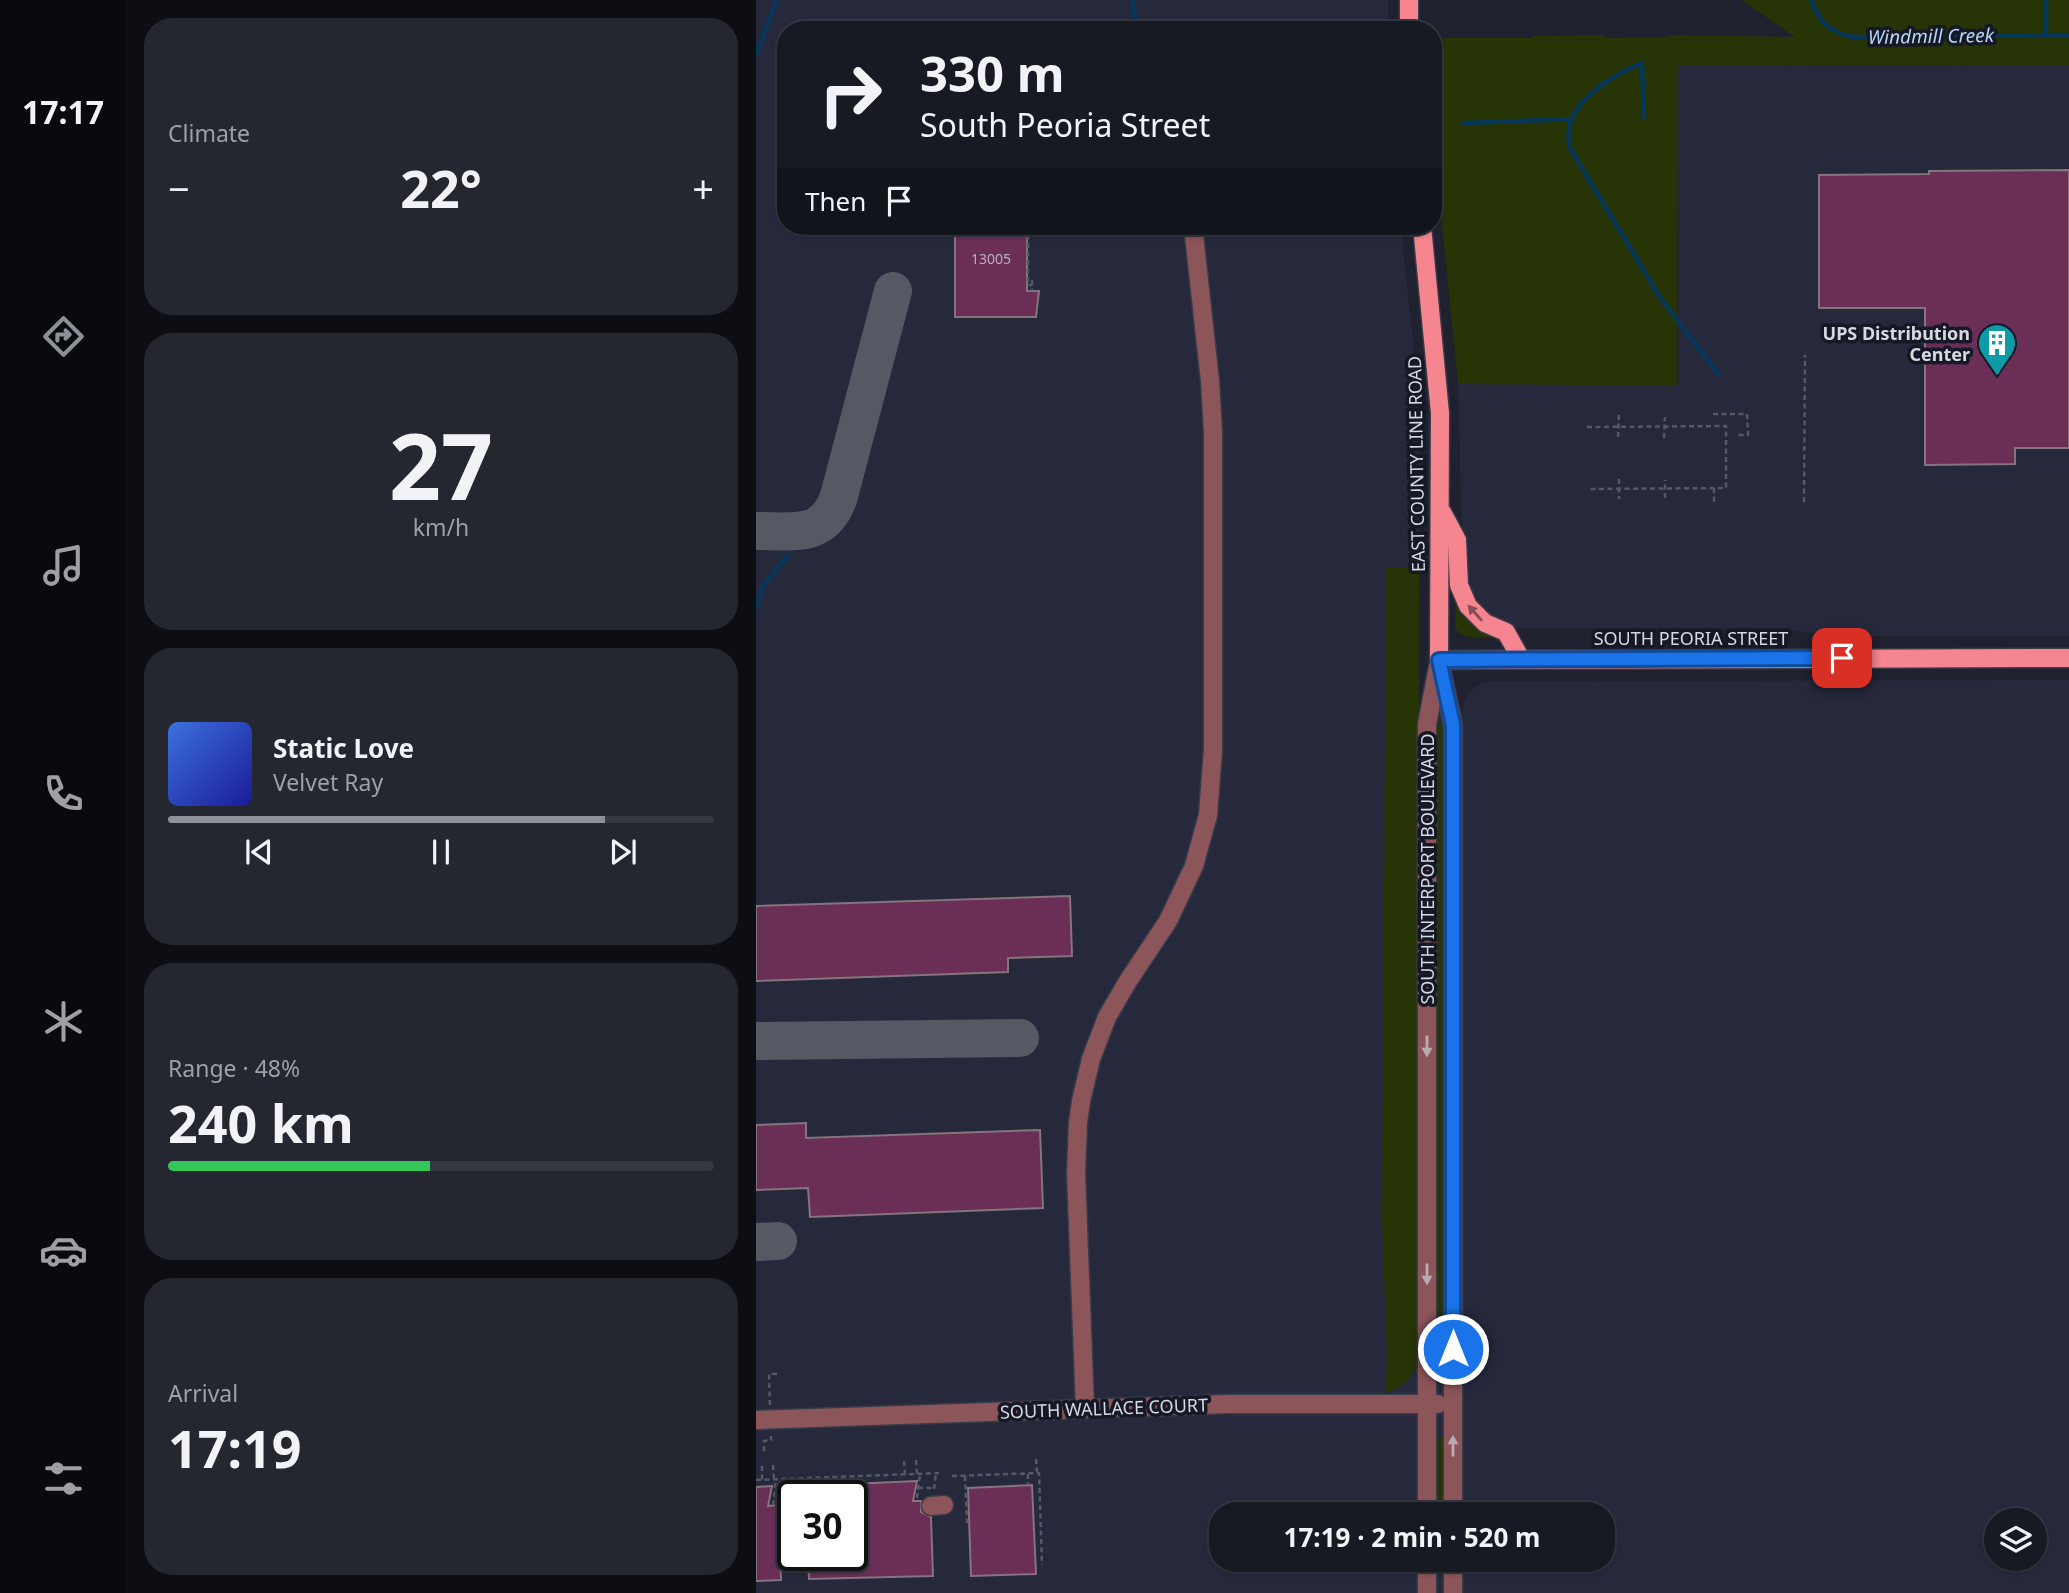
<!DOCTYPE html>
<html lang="en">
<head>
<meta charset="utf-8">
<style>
	body { margin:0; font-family:"Noto Sans",sans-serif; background:#242630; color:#f1f3f6; height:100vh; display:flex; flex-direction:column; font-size:26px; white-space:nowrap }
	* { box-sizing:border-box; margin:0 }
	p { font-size:23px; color:#9ea0a6 }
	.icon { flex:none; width:38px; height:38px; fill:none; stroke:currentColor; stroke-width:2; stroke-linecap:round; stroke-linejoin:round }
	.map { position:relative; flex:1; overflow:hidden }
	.sheet { display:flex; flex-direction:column; gap:18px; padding:18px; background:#0d0e13; width:630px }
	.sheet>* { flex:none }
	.guide { position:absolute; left:21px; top:21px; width:665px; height:214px; border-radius:28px; box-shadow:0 2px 5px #0004,0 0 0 2px #363841; background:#171923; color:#f1f3f6; overflow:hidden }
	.controls { position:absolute; left:1228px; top:1508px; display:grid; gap:14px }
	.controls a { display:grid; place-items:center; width:63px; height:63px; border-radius:50%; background:#171923; box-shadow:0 2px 5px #0004,0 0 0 2px #363841; font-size:35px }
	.speed { position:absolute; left:21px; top:1480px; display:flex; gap:14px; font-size:35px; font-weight:700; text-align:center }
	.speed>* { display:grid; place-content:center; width:91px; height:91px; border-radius:50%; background:#171923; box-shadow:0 2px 5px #0004,0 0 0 2px #363841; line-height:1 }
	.speed .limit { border:4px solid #111; border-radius:10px; background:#fff; color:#111 }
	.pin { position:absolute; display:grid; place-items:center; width:60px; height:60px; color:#fff; margin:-30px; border-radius:14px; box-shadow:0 4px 10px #0006 }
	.me { position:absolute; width:77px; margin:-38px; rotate:0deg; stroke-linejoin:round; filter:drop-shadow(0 0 5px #0008) }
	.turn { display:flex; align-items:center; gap:24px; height:147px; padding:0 28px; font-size:32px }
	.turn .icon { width:91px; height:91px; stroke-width:2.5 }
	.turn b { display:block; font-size:49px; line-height:60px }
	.then { display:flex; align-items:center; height:66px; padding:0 28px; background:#0003; gap:14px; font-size:26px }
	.big { font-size:52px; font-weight:700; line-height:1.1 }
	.sheet .tile { flex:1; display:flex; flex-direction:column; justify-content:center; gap:10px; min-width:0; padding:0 24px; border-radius:28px; background:#242630 }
	.sheet .dial { align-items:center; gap:0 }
	.dial b { font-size:91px; line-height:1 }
	.song { display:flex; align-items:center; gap:21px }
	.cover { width:84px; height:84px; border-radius:10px; background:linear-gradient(135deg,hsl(220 70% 55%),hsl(240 70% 35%)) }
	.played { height:7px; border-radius:4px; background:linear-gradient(90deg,#8c9099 80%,#363841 80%) }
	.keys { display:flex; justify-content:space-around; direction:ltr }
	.heat { display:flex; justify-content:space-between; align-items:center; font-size:38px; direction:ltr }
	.charge { height:10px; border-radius:5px; background:linear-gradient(90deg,#34c759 48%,#363841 0) }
	.trip { position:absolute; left:453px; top:1502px; width:406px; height:70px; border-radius:28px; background:#171923; box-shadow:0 2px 5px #0004,0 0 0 2px #363841; font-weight:700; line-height:70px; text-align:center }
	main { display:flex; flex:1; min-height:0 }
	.menu { display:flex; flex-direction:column; width:126px; justify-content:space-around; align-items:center; background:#090a0e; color:#9ea0a6 }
	.menu .icon { width:49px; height:49px }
	.menu .current { color:#8c9099 }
	.menu b { font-size:32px; color:#f1f3f6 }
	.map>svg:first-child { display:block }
	.built { fill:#26293c; fill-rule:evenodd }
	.green { fill:#263406 }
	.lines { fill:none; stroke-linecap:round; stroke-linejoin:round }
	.stream { stroke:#07375b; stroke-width:4.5 }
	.taxiway { stroke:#565864; stroke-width:38 }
	.building { fill:#6b2e56; stroke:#85737e; stroke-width:2 }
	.minor-casing { stroke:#393b48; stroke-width:21 }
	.major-casing { stroke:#393b48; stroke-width:21 }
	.path { stroke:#565865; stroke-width:2.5; stroke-dasharray:5 3.5; stroke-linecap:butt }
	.minor { stroke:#8b5559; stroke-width:18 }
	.major { stroke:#f5858f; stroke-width:18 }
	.oneway { fill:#854e5a }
	.oneway2 { fill:#bcaab2 }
	.route-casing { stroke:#114b97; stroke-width:18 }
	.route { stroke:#1a73e8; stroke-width:12 }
	.labels { text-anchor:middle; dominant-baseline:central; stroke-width:7; stroke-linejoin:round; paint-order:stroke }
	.number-label { font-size:14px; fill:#bbaebf }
	.poi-label { font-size:18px; font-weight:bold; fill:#d6d8e2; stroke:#151825; text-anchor:end }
	.street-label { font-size:18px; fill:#d6d8e2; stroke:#151825 }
	.water-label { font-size:19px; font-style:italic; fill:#b8d6f3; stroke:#151825 }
</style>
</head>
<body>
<main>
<nav class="menu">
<b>17:17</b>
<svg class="icon current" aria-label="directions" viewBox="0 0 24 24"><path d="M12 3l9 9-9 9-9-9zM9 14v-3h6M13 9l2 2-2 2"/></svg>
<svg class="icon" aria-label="music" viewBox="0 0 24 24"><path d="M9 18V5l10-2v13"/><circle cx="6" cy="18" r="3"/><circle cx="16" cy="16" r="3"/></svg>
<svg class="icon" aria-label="phone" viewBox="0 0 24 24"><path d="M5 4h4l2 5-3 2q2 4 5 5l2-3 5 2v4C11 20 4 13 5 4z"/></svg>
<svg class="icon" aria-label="climate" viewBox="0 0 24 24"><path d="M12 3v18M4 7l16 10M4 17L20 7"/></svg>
<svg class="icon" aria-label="car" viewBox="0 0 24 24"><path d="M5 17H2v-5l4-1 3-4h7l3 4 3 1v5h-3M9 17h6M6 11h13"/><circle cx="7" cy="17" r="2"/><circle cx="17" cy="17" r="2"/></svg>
<svg class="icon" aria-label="filters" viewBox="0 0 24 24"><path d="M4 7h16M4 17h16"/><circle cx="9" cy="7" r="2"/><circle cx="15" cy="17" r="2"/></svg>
</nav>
<section class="sheet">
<div class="tile"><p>Climate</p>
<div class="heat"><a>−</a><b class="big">22°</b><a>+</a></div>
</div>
<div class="tile dial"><b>27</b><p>km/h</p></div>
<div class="tile">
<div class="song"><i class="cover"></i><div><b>Static Love</b><p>Velvet Ray</p></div></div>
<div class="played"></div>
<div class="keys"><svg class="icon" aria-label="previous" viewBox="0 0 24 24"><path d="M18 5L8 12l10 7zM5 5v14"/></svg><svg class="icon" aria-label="pause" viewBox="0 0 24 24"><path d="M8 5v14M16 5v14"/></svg><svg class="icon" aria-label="next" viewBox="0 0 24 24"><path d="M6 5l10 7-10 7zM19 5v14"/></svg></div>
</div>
<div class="tile"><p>Range · 48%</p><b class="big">240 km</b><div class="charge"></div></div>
<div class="tile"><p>Arrival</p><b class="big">17:19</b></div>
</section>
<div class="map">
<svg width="1313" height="1593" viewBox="0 0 1313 1593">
	<rect width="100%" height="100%" fill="#1f212f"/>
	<g class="built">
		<path d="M0,0H632V18L627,30H30V226H645L664,413L663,713H706L708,703L713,692L724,684L738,681L1313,680V1593H0ZM37,1496H96V1556H37ZM466,1514H847V1559H466ZM1241,1521H1279V1559H1241Z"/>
		<path d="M1313,65V636H1094L1002,628H754L723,612L707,577L702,384L922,383L921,66Z"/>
	</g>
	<g class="green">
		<path d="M985,0H1313V65L921,66V386L702,384L677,134V38H776L777,36L848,35L849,38L910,37V35L1039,37Z"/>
		<path d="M630,568H663L662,1360C657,1378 647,1387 629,1393L631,1359L626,1217Z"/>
		<path d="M700,599L736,635L735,637C721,637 707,640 699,628Z"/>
		<path d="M685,722L689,725L688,1368L685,1372L679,1368L680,726Z"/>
		<path d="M686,1436L689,1441V1514H678L679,1440Z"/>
	</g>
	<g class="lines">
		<g class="stream">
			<path d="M377,0L380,30"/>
			<path d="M1055,0C1066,24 1070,30 1096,37L1313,35"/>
			<path d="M1290,0V34"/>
			<path d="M0,54L21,0"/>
			<path d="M888,117L886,63C853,77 803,106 814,148L905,299L962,374"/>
			<path d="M707,123L816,119"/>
			<path d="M0,607L7,586L32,555"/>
		</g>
		<g class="taxiway">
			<path d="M0,531C38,531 69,539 83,496L137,291"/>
			<path d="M0,1041L264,1038"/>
			<path d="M0,1242L22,1241"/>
		</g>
	</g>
	<g class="building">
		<path d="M1313,170V448H1259V464L1169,465V308H1063V175L1173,174V171Z"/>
		<path d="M199,226H271V291H283L280,317H199Z"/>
		<path d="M314,896L316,956L252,958V972L0,981V906Z"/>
		<path d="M50,1123V1138L284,1130L287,1208L54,1217L52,1188L0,1190V1125Z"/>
		<path d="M161,1481L157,1501H165V1512L175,1517L177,1576L53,1579L52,1556H96V1496H73L71,1485Z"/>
		<path d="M276,1485L280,1574L215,1576L212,1488Z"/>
		<path d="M16,1486L12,1506L22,1505L25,1580L0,1581V1487Z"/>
	</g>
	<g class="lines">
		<defs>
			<g id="minor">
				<path d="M683,660L697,725V1514"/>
				<path d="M329,1408L320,1173L322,1123L325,1101L335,1059L351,1017L372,981L412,921L438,866L452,815L457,750V432L454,381L437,226"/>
				<path d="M0,1420L472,1404H682"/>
				<path d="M175,1506L188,1505"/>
				<path d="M671,1514V724L682,667"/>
				<path d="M697,1559V1593"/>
				<path d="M671,1593V1559"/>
			</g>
			<g id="major">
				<path d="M653,0V30"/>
				<path d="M666,226L684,413L683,660L1313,658"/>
				<path d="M686,512L701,540L703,585L712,606L729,623L750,632L765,659"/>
			</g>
		</defs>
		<use href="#minor" class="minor-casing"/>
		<use href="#major" class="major-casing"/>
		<g class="path">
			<path d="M272,226V285H276"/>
			<path d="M276,280V291"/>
			<path d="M957,414H991L992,435H982"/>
			<path d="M831,427L970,426V488L832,489"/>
			<path d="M862,437L863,412"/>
			<path d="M908,438L909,417"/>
			<path d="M863,479V499"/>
			<path d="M958,488V502"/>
			<path d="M909,498V480"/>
			<path d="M1048,502L1049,355"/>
			<path d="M14,1405L13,1374H23"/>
			<path d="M8,1451V1441L15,1440V1436"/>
			<path d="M280,1459L281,1473"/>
			<path d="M160,1460L161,1474"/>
			<path d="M148,1461L149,1475"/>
			<path d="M17,1465L18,1479"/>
			<path d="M6,1466V1480"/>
			<path d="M272,1474V1485"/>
			<path d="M196,1476L283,1473L286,1565"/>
			<path d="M209,1476L211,1522H213"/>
			<path d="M63,1479L64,1496"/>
			<path d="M0,1480L183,1473"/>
			<path d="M162,1488H177"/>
			<path d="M178,1489L180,1473"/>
			<path d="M18,1496L31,1495"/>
			<path d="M161,1498L164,1474"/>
			<path d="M17,1505L20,1479"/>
		</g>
		<use href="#minor" class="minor"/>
		<use href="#major" class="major"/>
	</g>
	<defs><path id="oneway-solid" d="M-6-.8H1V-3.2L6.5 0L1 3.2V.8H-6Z" transform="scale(1.75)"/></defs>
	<use class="oneway" href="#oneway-solid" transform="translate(719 613) rotate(-132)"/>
	<g class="oneway2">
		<use href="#oneway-solid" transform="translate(671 1046) rotate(90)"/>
		<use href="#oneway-solid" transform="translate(671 1274) rotate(90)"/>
		<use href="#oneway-solid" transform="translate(697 1446) rotate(-90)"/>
	</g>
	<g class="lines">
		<defs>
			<path id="route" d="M697,1349V725L683,660L1086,658"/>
		</defs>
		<use href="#route" class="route-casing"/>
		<use href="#route" class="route"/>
	</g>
	<defs>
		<symbol id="building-pin" viewBox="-11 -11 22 30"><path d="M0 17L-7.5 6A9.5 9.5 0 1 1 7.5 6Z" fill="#0f9aa8" stroke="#151825"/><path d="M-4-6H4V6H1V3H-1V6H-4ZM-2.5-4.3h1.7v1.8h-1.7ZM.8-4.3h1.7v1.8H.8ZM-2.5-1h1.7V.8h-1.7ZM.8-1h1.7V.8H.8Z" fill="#fff"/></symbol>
	</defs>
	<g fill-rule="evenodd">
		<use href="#building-pin" x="1219" y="321" width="44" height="60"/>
	</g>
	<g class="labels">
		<g class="number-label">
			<text x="235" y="258">13005</text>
		</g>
		<g class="poi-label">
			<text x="1214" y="333">UPS Distribution<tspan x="1214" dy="21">Center</tspan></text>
		</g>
		<g class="street-label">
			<text transform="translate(660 464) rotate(-91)">EAST COUNTY LINE ROAD</text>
			<text x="935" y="638">SOUTH PEORIA STREET</text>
			<text transform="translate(671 869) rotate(-90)">SOUTH INTERPORT BOULEVARD</text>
			<text transform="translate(348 1408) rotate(-2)">SOUTH WALLACE COURT</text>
		</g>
		<g class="water-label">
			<text transform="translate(1175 36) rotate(-1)">Windmill Creek</text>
		</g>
	</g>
</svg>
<div class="controls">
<a><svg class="icon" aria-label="layers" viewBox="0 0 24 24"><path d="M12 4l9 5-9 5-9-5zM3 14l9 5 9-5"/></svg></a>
</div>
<div class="speed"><div class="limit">30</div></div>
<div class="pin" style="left:1086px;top:658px;background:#d93025"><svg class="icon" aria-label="arrive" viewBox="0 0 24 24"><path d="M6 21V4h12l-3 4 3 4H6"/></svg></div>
<svg class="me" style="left:697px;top:1349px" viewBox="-20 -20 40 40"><circle r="17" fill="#1a73e8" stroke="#fff" stroke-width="3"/><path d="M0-11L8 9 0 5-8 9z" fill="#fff"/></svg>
<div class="trip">17:19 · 2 min · 520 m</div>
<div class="guide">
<div class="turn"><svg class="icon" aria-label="right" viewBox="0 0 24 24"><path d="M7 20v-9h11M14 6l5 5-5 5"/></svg><div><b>330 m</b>South Peoria Street</div></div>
<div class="then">Then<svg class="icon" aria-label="arrive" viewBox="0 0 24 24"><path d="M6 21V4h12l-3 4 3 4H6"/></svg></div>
</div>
</div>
</main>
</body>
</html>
